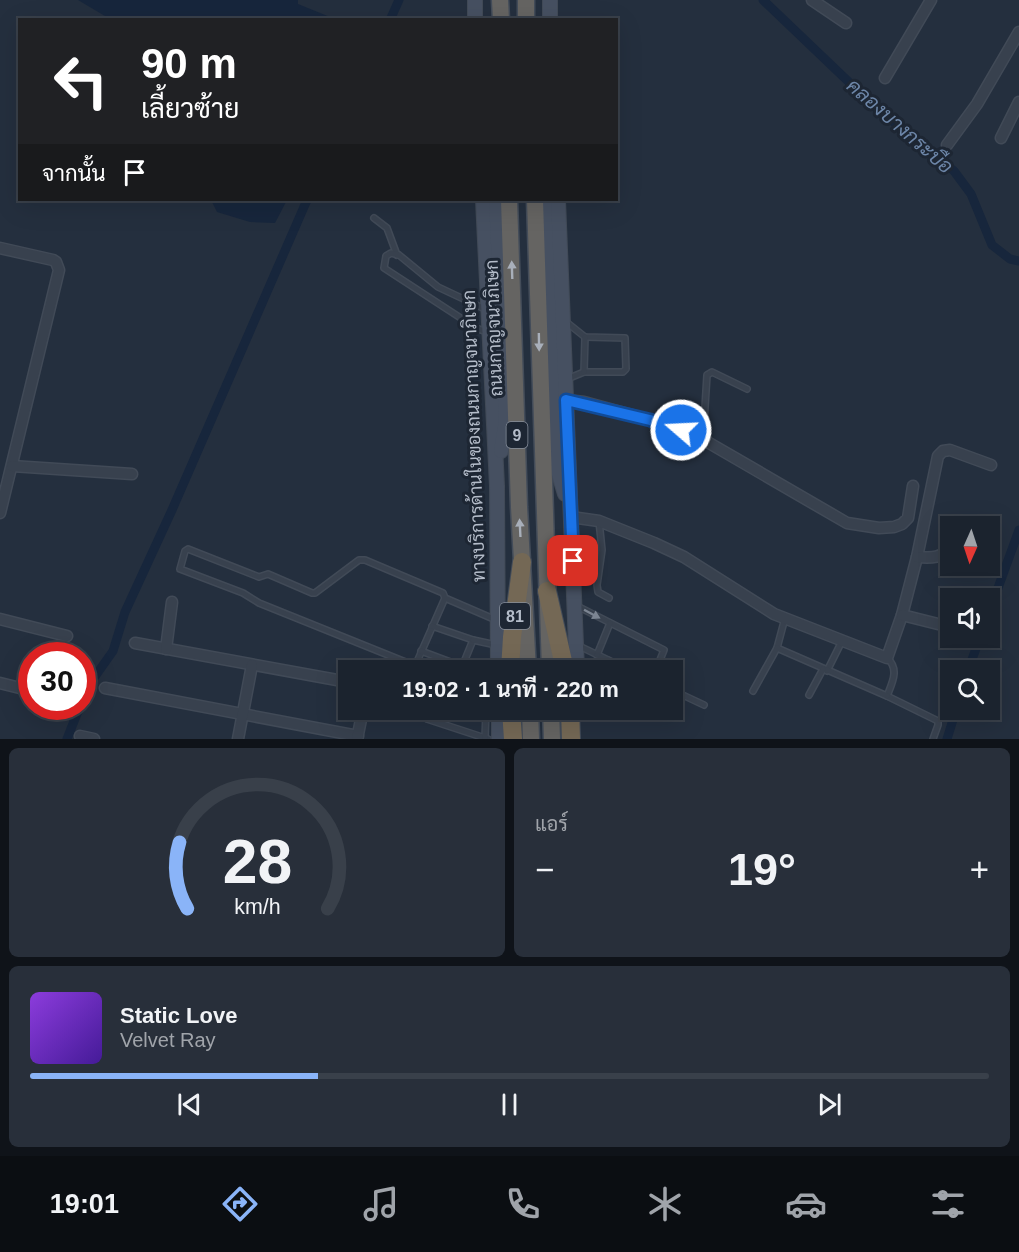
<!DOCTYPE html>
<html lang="th">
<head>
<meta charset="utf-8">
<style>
	body { margin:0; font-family:Arial,Sarabun,sans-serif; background:#282f3a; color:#f1f3f6; height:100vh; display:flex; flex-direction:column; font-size:22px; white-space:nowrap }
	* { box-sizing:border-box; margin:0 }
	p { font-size:20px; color:#a0a4aa }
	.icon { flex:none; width:33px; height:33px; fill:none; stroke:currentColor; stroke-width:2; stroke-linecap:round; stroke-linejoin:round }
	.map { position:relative; height:739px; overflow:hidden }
	.drawer { display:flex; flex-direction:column; gap:9px; padding:9px; background:#0f1319; flex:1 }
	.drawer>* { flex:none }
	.hud { position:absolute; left:18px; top:18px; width:600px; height:183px; border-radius:0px; box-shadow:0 6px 24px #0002,0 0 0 2px #39404a; background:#202124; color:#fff; overflow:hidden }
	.needle { width:39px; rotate:183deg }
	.buttons { position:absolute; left:940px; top:516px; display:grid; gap:12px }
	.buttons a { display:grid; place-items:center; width:60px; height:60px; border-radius:0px; background:#1b232e; box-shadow:0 6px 24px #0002,0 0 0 2px #39404a; font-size:30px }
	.speed { position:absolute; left:18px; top:642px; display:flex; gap:12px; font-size:30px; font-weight:700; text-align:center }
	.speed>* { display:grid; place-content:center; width:78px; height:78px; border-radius:50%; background:#1b232e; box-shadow:0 6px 24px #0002,0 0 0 2px #39404a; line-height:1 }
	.speed .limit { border:9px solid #d22; background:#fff; color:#111 }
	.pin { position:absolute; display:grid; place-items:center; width:51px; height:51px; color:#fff; margin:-26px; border-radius:12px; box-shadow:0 3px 9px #0006 }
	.me { position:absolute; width:66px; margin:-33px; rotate:289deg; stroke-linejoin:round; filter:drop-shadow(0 0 4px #0008) }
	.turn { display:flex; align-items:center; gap:21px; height:126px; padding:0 24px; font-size:27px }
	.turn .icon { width:78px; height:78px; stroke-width:2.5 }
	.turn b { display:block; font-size:42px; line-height:51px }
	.then { display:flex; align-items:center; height:57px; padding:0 24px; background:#0003; gap:12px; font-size:22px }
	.big { font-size:45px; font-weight:700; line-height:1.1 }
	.drawer .card { flex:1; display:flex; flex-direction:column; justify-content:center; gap:9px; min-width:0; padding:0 21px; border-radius:9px; background:#282f3a }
	.drawer .dial { align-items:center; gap:0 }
	.dial svg { height:156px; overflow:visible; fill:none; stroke:#39404a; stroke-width:7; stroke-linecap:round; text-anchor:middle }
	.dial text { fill:#f1f3f6; stroke:none }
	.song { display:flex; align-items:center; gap:18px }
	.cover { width:72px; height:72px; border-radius:9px; background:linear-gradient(135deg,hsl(270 70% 55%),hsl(260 70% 35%)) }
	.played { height:6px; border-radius:3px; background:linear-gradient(90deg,#8ab4f8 30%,#39404a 30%) }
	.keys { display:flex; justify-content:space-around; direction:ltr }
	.heat { display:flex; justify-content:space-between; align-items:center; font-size:33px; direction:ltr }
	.drawer .tiles { flex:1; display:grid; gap:9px; grid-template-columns:1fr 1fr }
	.card:last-child { grid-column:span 2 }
	.trip { position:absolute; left:338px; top:660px; width:345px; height:60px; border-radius:0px; background:#1b232e; box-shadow:0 6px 24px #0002,0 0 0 2px #39404a; font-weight:700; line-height:60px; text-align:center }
	.dock { display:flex; height:96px; justify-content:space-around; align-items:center; background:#0b0e12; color:#a0a4aa }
	.dock .icon { width:42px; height:42px }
	.dock .active { color:#8ab4f8 }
	.dock b { font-size:27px; color:#f1f3f6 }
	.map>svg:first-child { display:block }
	.water { fill:#17263c }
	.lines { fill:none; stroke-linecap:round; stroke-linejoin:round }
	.canal { stroke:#17263c; stroke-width:9 }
	.service-casing { stroke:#414a57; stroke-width:8 }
	.minor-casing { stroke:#414a57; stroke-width:13 }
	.secondary-casing { stroke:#414a57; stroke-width:16 }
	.trunk-casing { stroke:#434c59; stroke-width:19 }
	.motorway-casing { stroke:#434c59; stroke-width:20 }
	.service { stroke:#38414e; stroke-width:5 }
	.minor { stroke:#38414e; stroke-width:10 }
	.secondary { stroke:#465061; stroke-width:14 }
	.trunk { stroke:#656462; stroke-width:16 }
	.motorway { stroke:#746855; stroke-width:18 }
	.oneway { fill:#a8afba }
	.oneway2 { fill:#7c8592 }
	.route-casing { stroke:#114b97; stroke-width:15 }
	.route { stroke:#1a73e8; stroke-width:10 }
	.labels { text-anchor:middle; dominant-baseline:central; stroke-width:6; stroke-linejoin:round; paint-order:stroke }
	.shield { fill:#1d2633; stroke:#878f9c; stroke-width:1.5 }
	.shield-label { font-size:16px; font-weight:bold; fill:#b4bcc9 }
	.street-label { font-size:18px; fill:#b4bcc9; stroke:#1d2633 }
	.water-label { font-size:20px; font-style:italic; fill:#6d86a8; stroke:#1d2633 }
</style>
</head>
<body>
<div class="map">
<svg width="1019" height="739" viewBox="0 0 1019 739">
	<rect width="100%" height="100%" fill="#242f3e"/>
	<g class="water">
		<path d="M78,0H298V4L335,19H110Z"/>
		<path d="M211,200H287L275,223L250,222L217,212Z"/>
	</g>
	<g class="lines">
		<g class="canal">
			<path d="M763,0L874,106L954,171L971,194L992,245L1010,259L1019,261"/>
			<path d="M390,20L399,0"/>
			<path d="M990,610L1019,530"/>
			<path d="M968,670L980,638"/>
			<path d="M82,701L89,685L113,651L125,612L172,510L307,200"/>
			<path d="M67,739L80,706"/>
			<path d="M947,739L956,710"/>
		</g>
		<defs>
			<g id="service">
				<path d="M374,218L387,228L397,255"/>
				<path d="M487,310L438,287L399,255L391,253L386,256L384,268L476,328L489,333"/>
				<path d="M565,321L585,337L625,338L626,369L623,372H584L567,379"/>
				<path d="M584,372L585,337"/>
				<path d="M703,439L707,375L712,372L747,389"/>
				<path d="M599,521L602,550L597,585L598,592L609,598"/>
				<path d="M445,598L416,664L413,665L259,603L243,593L180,569L185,551L188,549L259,577L268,574L312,593H315L359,560H365L443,593L445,598L496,620"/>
				<path d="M575,605L664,650L656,670"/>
				<path d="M432,626L473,640L462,667"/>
				<path d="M473,640L496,645"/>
				<path d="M577,645L629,670"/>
				<path d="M777,648L785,618"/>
				<path d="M421,651L472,670"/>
				<path d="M597,655L610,623"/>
				<path d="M887,658C900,669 892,683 887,696L938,721V725L933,739"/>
				<path d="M605,670L608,660"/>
				<path d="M827,671L842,641"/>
				<path d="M672,690L704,705"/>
				<path d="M753,691L777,648L887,696"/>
				<path d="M809,695L823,669"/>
				<path d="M431,710L427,719L488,739"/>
				<path d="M485,738L486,711"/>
			</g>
			<g id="minor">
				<path d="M812,0L846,23"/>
				<path d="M885,78L931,0"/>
				<path d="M1001,138L1019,102"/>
				<path d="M947,145L977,104L1019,32"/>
				<path d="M0,248L53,260L56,262L59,270L0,513"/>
				<path d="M566,400L584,402L650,420L697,436L847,523L879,528L894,527L902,524L908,518L913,486"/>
				<path d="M12,466L132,474"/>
				<path d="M571,517L599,521L654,543L684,557L774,614L887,658L902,615L917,557L938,456L943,451L950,450L991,465"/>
				<path d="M917,557C930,558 944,559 951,545"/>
				<path d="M902,615L938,624"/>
				<path d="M0,619L67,636"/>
				<path d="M135,643L348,682"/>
				<path d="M166,649L172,602"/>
				<path d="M0,683L32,691"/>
				<path d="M105,688L358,736"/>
				<path d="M80,736L94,739"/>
				<path d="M238,739L252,665"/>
				<path d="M357,739L363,710"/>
			</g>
			<g id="secondary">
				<path d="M475,0V20"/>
				<path d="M550,0V20"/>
				<path d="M483,200L497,486L498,670"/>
				<path d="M496,200L506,420L501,451"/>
				<path d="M547,200L558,471L565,494"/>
				<path d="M558,200L577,670"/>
				<path d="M499,710V739"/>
			</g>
			<g id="trunk">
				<path d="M500,0L501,20"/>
				<path d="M526,0V20"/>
				<path d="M509,200L519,507L528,670"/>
				<path d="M535,200L550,670"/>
				<path d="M530,710L531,739"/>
				<path d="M551,710L552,739"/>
			</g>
			<g id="motorway">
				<path d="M547,591L565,670"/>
				<path d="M510,670L512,637L522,562"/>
				<path d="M511,710L513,739"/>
				<path d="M570,710L571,739"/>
			</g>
		</defs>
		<use href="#service" class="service-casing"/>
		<use href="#minor" class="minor-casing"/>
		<use href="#secondary" class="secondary-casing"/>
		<use href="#trunk" class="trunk-casing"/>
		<use href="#motorway" class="motorway-casing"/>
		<use href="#service" class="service"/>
		<use href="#minor" class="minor"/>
		<use href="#secondary" class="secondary"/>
		<use href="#trunk" class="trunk"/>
		<use href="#motorway" class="motorway"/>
	</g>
	<defs><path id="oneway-solid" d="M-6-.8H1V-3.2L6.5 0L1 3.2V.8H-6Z" transform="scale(1.5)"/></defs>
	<g class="oneway">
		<use href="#oneway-solid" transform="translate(512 270) rotate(-92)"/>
		<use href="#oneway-solid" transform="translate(539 342) rotate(89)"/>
		<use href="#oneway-solid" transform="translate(520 528) rotate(-93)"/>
	</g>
	<use class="oneway2" href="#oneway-solid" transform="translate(592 614) rotate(28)"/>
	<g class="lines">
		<defs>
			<path id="route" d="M573,561L566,400L650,420L681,430"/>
		</defs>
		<use href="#route" class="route-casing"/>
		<use href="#route" class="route"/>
	</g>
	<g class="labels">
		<g class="shield">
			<rect x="506.5" y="422" width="21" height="26" rx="4.5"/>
			<rect x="500" y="603" width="30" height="26" rx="4.5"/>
		</g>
		<g class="shield-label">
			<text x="517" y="435">9</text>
			<text x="515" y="616">81</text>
		</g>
		<g class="street-label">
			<text transform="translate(494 328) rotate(-92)">ถนนกาญจนาภิเษก</text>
			<text transform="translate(474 436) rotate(-92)">ทางบริการด้านในของถนนกาญจนาภิเษก</text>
		</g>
		<g class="water-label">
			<text transform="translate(900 126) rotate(41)">คลองบางกระบือ</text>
		</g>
	</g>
</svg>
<div class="buttons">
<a><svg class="needle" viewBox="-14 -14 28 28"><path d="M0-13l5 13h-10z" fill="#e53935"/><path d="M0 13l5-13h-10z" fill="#a0a4aa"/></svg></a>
<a><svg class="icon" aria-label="sound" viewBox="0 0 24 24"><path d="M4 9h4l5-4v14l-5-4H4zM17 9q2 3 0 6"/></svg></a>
<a><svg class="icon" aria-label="search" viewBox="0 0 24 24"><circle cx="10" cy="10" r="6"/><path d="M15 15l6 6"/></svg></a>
</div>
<div class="speed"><div class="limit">30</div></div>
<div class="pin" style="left:573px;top:561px;background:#d93025"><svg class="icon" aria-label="arrive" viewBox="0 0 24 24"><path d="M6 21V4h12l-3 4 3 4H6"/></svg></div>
<svg class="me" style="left:681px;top:430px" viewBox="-20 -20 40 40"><circle r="17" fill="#1a73e8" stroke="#fff" stroke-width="3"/><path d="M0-11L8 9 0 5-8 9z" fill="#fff"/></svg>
<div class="trip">19:02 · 1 นาที · 220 m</div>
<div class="hud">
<div class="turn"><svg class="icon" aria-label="left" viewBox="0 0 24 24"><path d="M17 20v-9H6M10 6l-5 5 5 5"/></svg><div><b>90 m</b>เลี้ยวซ้าย</div></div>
<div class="then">จากนั้น<svg class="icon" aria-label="arrive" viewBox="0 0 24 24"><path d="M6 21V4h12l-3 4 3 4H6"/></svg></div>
</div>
</div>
<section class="drawer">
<div class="tiles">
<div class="card dial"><svg viewBox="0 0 100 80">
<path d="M14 69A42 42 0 1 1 86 69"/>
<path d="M14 69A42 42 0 0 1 10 35" stroke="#8ab4f8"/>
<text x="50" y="56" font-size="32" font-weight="700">28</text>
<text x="50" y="72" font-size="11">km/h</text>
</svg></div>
<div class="card"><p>แอร์</p>
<div class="heat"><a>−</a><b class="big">19°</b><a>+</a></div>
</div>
<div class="card">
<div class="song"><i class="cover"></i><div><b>Static Love</b><p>Velvet Ray</p></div></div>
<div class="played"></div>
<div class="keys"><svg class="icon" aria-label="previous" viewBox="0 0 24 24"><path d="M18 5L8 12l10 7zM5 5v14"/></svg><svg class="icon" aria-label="pause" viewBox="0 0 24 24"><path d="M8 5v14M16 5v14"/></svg><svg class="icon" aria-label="next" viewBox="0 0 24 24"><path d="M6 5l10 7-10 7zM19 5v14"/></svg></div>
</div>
</div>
</section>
<nav class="dock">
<b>19:01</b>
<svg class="icon active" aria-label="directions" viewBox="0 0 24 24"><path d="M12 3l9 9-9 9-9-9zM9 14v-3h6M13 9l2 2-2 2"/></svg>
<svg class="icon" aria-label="music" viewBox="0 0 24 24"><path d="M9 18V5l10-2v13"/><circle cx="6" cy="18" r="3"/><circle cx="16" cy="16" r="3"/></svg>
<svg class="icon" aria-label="phone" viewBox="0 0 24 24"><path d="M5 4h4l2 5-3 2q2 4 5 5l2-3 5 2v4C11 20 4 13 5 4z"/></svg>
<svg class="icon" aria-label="climate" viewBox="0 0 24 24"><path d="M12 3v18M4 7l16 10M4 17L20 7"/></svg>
<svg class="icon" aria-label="car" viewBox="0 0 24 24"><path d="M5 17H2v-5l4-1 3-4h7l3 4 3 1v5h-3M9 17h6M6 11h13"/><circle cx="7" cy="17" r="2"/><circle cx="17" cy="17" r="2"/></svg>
<svg class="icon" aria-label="filters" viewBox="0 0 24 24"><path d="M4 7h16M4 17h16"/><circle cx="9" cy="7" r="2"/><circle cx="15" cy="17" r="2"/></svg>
</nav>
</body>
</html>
